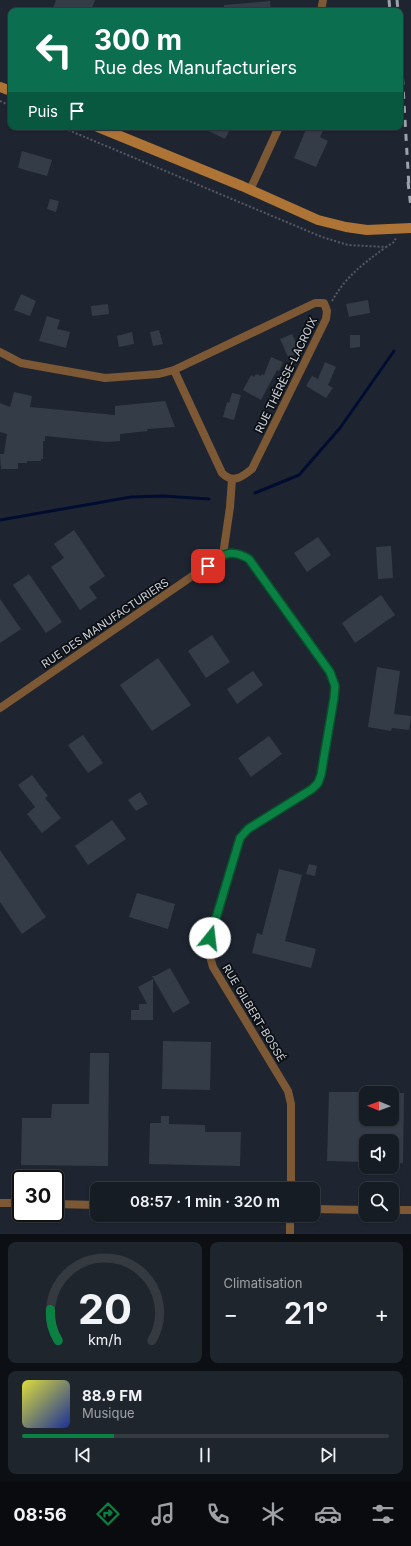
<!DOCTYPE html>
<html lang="fr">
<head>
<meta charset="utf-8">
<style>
	body { margin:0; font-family:Inter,sans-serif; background:#1f252c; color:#f1f3f6; height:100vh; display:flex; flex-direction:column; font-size:15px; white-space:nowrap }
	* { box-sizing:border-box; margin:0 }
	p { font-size:13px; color:#9ea1a6 }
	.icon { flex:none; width:22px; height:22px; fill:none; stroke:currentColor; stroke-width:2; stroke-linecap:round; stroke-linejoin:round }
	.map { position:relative; height:1234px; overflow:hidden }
	.sheet { display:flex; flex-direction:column; gap:8px; padding:8px; background:#0c0f14; flex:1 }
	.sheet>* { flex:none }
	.hud { position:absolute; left:8px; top:8px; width:395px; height:122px; border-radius:8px; box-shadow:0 1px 3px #0004,0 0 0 1px #353a41; background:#0b6e4f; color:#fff; overflow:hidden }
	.needle { width:26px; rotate:271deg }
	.controls { position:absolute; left:359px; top:1086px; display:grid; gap:8px }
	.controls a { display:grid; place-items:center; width:40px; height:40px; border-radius:8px; background:#161c24; box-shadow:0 1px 3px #0004,0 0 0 1px #353a41; font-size:20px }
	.speed { position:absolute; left:12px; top:1170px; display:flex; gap:8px; font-size:20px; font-weight:700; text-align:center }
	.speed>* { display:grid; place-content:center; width:52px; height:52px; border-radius:50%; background:#161c24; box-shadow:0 1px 3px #0004,0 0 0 1px #353a41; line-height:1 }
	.speed .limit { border:2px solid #111; border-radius:6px; background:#fff; color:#111 }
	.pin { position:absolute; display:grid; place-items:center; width:34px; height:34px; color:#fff; margin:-17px; border-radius:8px; box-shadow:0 2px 6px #0006 }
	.me { position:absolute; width:44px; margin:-22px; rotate:16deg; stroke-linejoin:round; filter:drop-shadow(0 0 3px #0008) }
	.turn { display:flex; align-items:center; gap:14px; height:84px; padding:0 20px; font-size:18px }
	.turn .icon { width:52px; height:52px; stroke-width:2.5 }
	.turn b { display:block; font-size:28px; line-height:34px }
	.then { display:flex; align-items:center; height:38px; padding:0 20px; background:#0003; gap:8px; font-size:15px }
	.big { font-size:30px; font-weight:600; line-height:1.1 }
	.sheet .widget { flex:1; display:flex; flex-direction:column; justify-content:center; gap:6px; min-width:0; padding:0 14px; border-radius:8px; background:#1f252c }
	.sheet .dial { align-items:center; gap:0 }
	.dial svg { height:104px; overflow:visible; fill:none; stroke:#353a41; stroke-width:7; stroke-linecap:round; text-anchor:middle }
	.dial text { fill:#f1f3f6; stroke:none }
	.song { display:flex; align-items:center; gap:12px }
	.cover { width:48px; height:48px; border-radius:6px; background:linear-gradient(135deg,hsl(60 70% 55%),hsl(230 70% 35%)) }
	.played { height:4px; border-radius:2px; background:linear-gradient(90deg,#0b8043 25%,#353a41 25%) }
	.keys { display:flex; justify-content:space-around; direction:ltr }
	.heat { display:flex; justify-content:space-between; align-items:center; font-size:22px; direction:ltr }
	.sheet .tiles { flex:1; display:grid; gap:8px; grid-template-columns:1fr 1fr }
	.widget:last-child { grid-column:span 2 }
	.trip { position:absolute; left:90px; top:1182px; width:230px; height:40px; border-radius:8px; background:#161c24; box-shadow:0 1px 3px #0004,0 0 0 1px #353a41; font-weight:600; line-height:40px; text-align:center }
	.menu { display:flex; height:64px; justify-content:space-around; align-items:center; background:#090b0e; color:#9ea1a6 }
	.menu .icon { width:28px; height:28px }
	.menu .on { color:#0b8043 }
	.menu b { font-size:18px; color:#f1f3f6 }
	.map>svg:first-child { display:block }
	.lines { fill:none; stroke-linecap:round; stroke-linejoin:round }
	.stream { stroke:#000d30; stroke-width:3 }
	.building { fill:#343c47 }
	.path { stroke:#545a64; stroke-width:2; stroke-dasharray:2 2; stroke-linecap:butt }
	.minor { stroke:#7c5834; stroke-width:8 }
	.secondary { stroke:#ad7436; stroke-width:10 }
	.rail { stroke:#9da2ab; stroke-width:3; stroke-dasharray:7 7; stroke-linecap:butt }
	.route-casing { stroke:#07532c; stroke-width:10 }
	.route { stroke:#0b8043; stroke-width:7 }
	.labels { text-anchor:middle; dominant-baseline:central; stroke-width:3.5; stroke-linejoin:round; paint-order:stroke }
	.street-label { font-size:11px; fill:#ced3da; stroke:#0b0e13 }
</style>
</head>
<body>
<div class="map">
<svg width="411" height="1234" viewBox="0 0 411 1234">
	<rect width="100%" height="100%" fill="#1e2530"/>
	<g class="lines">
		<g class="stream">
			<path d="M255,493L299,475L340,428L394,351"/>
			<path d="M0,520L131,497L163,496L209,499"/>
		</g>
	</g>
	<g class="building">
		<path d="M56,0H95L91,11H52Z"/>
		<path d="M270,1L271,11H224V5Z"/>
		<path d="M201,127H222L229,131L225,139Z"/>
		<path d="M307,127H325L320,137L328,141L316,167L294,158Z"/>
		<path d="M22,151L52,160L47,176L18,168Z"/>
		<path d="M50,199L59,201L56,212L47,209Z"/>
		<path d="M21,294L36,301L30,316L14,310Z"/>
		<path d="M368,300L370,313L349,317L346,304Z"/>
		<path d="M108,304L109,314L92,316L91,306Z"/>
		<path d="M47,316L60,320L57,329L70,332L66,348L39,341Z"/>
		<path d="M159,330L163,344L153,346L150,332Z"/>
		<path d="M132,332L134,344L119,347L117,336Z"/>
		<path d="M292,334L300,352L288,357L280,339Z"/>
		<path d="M350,335H360V347L350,348Z"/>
		<path d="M271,357L283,362L279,371L277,370L261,400L243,390L251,375L254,377L256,374L261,376L262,374L264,375Z"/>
		<path d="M325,362L336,367L328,385L333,388L326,398L306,386L312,376L318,379Z"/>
		<path d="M14,392L32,396L30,407L115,415V406L165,401L175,427L147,429L148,431L120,434V441L106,442L45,436V441H43V459H41V461H27V463H18V469H1L0,454H4L7,434L0,432V403L10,407Z"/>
		<path d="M232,393L241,395L234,420L223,417L227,402L229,403Z"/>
		<path d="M74,530L105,576L89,587L97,598L80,610L51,567L64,558L54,544Z"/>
		<path d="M318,537L331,555L307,572L294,553Z"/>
		<path d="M391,546L393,578L378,579L376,547Z"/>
		<path d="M29,574L62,622L46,633L13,585Z"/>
		<path d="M381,595L395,615L355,643L342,623Z"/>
		<path d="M0,599L21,629L0,643Z"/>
		<path d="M212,635L230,662L206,678L188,651Z"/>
		<path d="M158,658L191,705L152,731L120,685Z"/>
		<path d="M377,667L400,671L394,714L411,716L409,730L392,728L391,731L368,727Z"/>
		<path d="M253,671L263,685L237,704L227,689Z"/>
		<path d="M83,735L103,763L88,773L68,745Z"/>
		<path d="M269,736L282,754L251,777L238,758Z"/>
		<path d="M32,775L48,796L45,798L61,818L42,833L27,814L35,807L18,785Z"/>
		<path d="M140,792L148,804L136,811L128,800Z"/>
		<path d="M112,820L126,839L88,865L75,846Z"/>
		<path d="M0,850L46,917L22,934L0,902Z"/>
		<path d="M309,864L317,866L315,876L306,874Z"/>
		<path d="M279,869L302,875L285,941L316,949L311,968L252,953L257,933L262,935Z"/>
		<path d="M137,893L175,904L168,929L129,917Z"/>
		<path d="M170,968L190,1003L173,1013L152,976H155Z"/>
		<path d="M153,979V1020H131V1010H139V1004H147L138,987Z"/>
		<path d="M163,1041L211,1042L210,1090L162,1089Z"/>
		<path d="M90,1053H109L108,1166L21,1165L22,1118H51L52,1104H89Z"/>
		<path d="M329,1092H366V1119H392V1093H404L403,1163H392V1141H366V1162L327,1161Z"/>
		<path d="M161,1116H169V1124L205,1125V1132H241L240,1166L149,1164L150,1123H161Z"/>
	</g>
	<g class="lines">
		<g class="path">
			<path d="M0,101L11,106"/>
			<path d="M61,127L322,237L348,245L386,247L394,242L396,238"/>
			<path d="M332,301C347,275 363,264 386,247"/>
		</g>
		<g class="minor">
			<path d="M321,11L323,0"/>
			<path d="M250,190L279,127"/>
			<path d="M0,352L21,363L105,378L159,374L174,370L315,303H324L327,311L326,319L252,469C242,477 233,484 222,473L174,370"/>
			<path d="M223,555L230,507L232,479"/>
			<path d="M0,708L223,555C233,551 239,553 249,559L330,672L335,686L334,698L321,775L318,783L312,789L248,829L240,838L210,938L209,953L213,967L288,1091L291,1104V1189"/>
			<path d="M0,1203H21"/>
			<path d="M55,1204L97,1205"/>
			<path d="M313,1209L366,1210"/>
			<path d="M392,1210H411"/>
			<path d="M290,1234V1215"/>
		</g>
		<g class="secondary">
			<path d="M0,87L11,91"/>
			<path d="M98,127L242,186L318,220L346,227L367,230L411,228"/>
		</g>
		<g class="rail">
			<path d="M389,0L390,11"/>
			<path d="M397,0L398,11"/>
			<path d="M400,36L409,187"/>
			<path d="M408,182L411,208"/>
		</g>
	</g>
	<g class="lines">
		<defs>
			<path id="route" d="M208,566C224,554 230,548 249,559L330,672L335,686L334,698L321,775L318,783L312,789L248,829L240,838L210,938"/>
		</defs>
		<use href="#route" class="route-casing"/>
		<use href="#route" class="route"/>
	</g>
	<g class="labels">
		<g class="street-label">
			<text transform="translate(286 375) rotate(-64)">RUE THÉRÈSE-LACROIX</text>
			<text transform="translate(105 623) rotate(-34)">RUE DES MANUFACTURIERS</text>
			<text transform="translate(254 1013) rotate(59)">RUE GILBERT-BOSSÉ</text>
		</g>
	</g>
</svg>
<div class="controls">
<a><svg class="needle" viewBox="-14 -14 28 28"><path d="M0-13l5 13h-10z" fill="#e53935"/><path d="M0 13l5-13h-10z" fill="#9ea1a6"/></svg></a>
<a><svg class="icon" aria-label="sound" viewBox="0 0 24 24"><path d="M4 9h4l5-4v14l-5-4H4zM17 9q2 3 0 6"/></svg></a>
<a><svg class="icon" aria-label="search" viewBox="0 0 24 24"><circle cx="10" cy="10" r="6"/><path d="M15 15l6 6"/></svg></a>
</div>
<div class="speed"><div class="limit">30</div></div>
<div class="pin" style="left:208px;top:566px;background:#d93025"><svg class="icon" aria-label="arrive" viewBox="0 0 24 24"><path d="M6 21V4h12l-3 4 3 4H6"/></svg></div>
<svg class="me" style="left:210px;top:938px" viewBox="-20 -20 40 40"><circle r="19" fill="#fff"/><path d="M0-13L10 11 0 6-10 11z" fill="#0b8043"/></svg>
<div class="trip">08:57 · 1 min · 320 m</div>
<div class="hud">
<div class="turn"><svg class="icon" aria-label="left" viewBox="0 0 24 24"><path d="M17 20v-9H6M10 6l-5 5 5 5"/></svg><div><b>300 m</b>Rue des Manufacturiers</div></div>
<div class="then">Puis<svg class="icon" aria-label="arrive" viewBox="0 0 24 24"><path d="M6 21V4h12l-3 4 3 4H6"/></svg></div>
</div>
</div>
<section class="sheet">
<div class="tiles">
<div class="widget dial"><svg viewBox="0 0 100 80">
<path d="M14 69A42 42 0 1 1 86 69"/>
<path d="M14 69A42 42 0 0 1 8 45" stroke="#0b8043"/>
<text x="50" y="56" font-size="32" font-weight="700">20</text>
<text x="50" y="72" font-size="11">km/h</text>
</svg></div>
<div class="widget"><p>Climatisation</p>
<div class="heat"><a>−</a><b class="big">21°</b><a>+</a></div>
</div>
<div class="widget">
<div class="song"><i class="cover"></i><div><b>88.9 FM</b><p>Musique</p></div></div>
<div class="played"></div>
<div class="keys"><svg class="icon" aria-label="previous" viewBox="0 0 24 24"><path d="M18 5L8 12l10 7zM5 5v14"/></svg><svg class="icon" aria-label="pause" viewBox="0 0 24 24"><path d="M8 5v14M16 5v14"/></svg><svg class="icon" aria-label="next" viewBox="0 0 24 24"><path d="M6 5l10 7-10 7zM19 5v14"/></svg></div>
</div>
</div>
</section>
<nav class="menu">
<b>08:56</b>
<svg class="icon on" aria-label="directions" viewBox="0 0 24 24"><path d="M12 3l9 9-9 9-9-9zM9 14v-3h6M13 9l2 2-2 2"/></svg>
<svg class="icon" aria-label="music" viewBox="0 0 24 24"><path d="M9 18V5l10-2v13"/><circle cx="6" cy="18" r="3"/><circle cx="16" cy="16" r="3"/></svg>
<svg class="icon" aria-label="phone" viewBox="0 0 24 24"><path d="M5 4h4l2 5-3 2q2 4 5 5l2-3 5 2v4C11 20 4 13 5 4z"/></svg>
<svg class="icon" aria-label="climate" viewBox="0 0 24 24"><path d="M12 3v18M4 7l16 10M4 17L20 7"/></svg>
<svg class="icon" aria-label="car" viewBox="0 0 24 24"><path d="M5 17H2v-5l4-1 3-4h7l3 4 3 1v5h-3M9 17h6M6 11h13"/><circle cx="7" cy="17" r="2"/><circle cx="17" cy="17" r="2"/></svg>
<svg class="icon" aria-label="filters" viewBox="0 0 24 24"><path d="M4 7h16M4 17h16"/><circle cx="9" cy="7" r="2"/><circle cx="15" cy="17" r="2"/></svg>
</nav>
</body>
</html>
